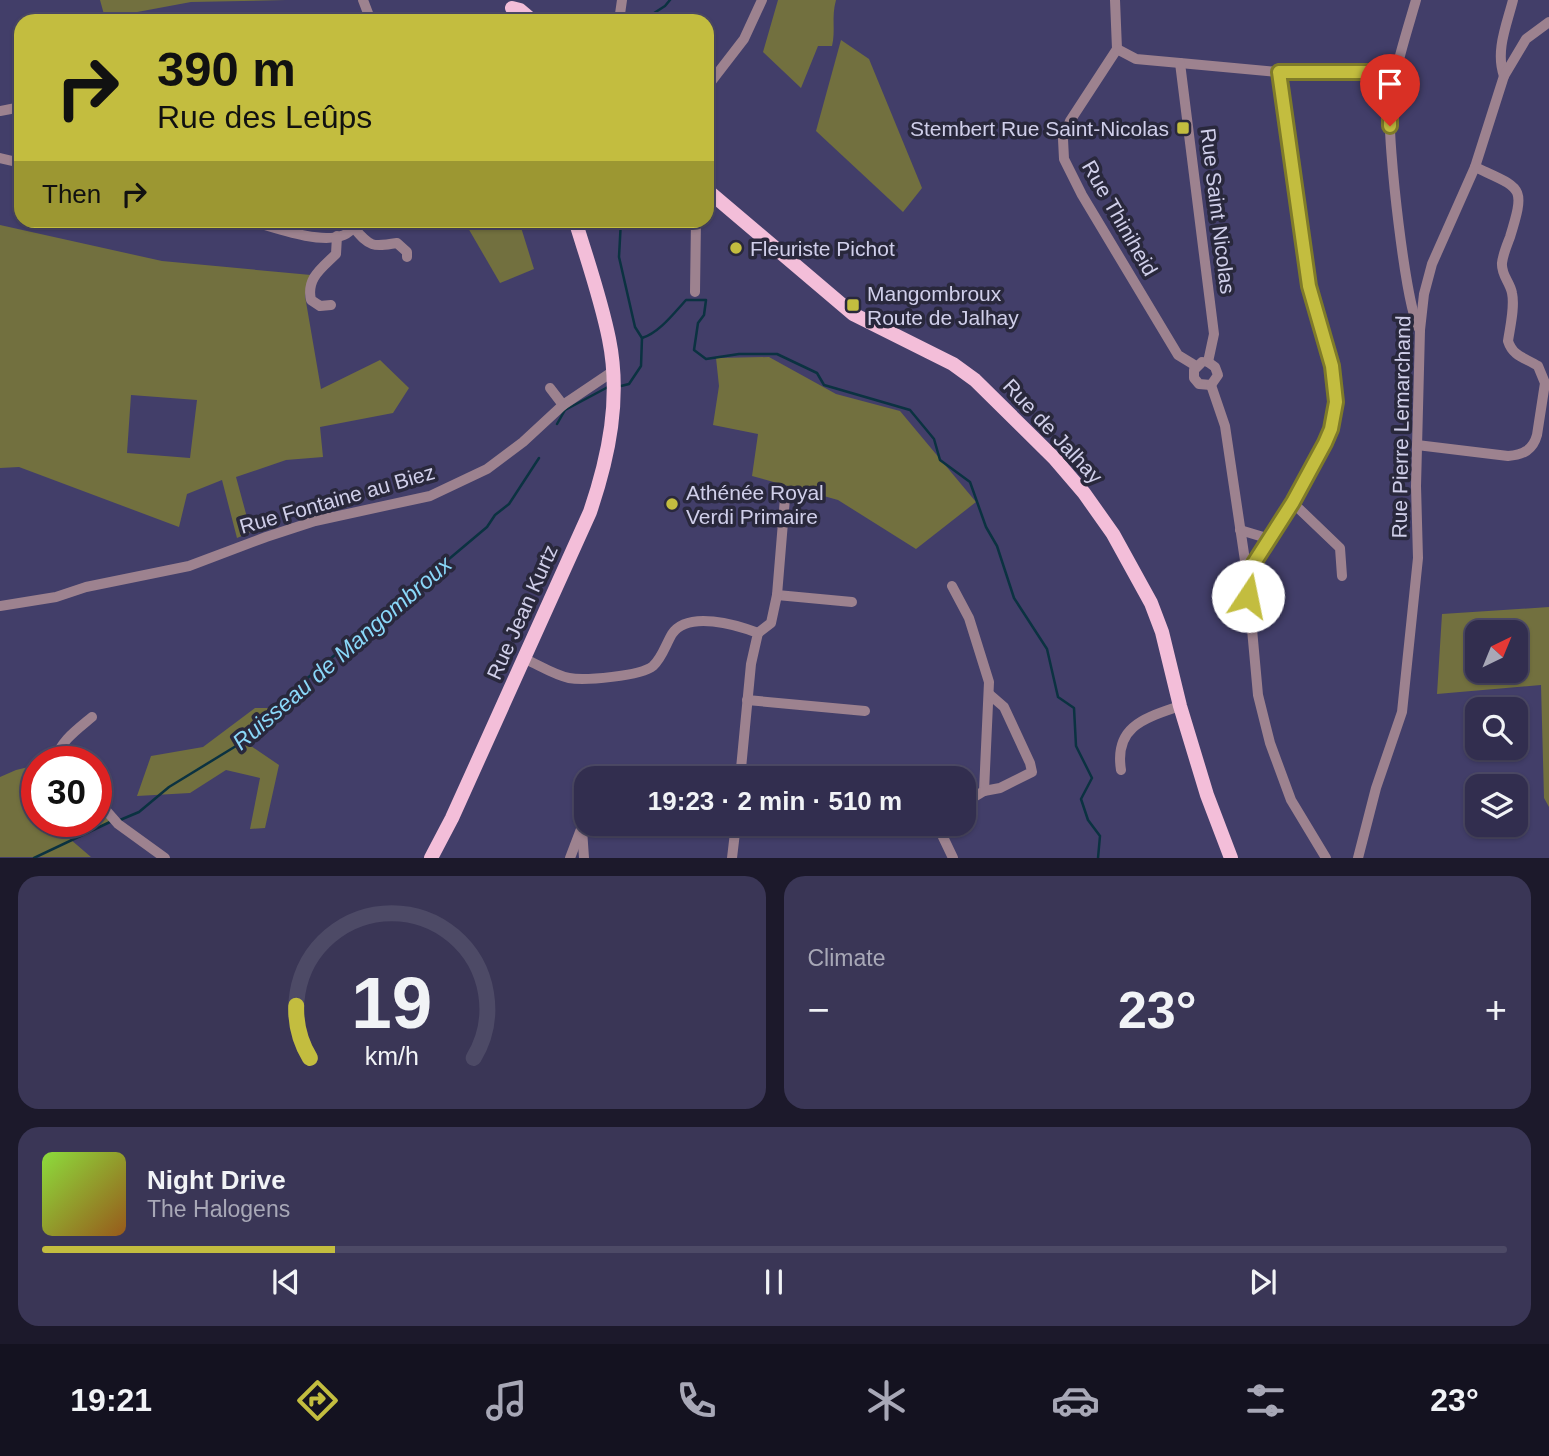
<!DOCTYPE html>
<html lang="en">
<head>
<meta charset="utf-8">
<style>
	body { margin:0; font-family:Helvetica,sans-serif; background:#3a3656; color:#f1f3f6; height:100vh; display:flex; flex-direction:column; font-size:26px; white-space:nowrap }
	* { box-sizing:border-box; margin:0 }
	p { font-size:23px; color:#a8a8b7 }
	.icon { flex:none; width:38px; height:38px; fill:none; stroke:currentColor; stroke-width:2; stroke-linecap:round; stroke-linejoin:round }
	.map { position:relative; height:858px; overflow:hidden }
	.panel { display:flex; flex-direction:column; gap:18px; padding:18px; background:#1c192b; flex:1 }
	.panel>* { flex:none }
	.top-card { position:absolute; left:14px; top:14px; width:700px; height:214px; border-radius:21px; box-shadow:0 2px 5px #0004,0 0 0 2px #4d4a66; background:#c3bd3f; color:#111; overflow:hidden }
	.needle { width:46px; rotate:43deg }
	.tools { position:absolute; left:1465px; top:620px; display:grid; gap:14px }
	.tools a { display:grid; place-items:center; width:63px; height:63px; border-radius:14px; background:#322e4f; box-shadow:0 2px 5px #0004,0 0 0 2px #4d4a66; font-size:35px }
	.speed { position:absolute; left:21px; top:746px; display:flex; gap:14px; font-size:35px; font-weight:700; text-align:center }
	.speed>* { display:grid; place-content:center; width:91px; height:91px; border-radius:50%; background:#322e4f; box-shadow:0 2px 5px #0004,0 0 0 2px #4d4a66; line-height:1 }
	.speed .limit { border:10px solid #d22; background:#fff; color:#111 }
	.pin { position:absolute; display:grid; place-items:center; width:60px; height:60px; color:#fff; margin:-72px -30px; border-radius:50% 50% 50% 0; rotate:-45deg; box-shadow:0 0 7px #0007 }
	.pin .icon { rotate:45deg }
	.me { position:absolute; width:77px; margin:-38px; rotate:11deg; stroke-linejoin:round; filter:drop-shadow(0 0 5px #0008) }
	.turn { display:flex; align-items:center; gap:24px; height:147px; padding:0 28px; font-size:32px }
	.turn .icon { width:91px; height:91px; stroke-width:2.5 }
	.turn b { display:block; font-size:49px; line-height:60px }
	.then { display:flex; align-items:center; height:66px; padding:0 28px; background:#0003; gap:14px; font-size:26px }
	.big { font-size:52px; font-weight:700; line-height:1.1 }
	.panel .widget { flex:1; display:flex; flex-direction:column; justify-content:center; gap:10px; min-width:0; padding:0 24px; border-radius:21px; background:#3a3656 }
	.panel .dial { align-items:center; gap:0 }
	.dial svg { height:182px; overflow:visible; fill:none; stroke:#4d4a66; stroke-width:7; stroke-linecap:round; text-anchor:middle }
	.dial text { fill:#f1f3f6; stroke:none }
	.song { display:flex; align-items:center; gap:21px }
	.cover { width:84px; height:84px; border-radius:10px; background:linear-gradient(135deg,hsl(90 70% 55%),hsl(30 70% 35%)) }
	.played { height:7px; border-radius:4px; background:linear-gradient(90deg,#c3bd3f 20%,#4d4a66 20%) }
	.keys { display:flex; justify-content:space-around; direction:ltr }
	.heat { display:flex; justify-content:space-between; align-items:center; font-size:38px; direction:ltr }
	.panel .tiles { flex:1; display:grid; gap:18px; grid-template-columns:1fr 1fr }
	.widget:last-child { grid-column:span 2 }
	.trip { position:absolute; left:574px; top:766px; width:402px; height:70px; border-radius:21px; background:#322e4f; box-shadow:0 2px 5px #0004,0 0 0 2px #4d4a66; font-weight:700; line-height:70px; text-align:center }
	.tabs { display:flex; height:112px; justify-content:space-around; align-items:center; background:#141220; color:#a8a8b7 }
	.tabs .icon { width:49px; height:49px }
	.tabs .active { color:#c3bd3f }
	.tabs b { font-size:32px; color:#f1f3f6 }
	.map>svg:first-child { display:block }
	.green { fill:#72703f; fill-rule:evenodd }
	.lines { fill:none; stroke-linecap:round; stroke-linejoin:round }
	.stream { stroke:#0b3241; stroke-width:2.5 }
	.minor { stroke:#9d828f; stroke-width:10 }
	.major { stroke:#f3bed9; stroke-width:14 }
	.route-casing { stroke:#7f7b29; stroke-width:18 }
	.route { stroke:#c3bd3f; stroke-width:12 }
	.poi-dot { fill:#c3bd3f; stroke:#29283c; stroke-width:2.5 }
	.labels { text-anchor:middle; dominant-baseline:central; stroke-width:7; stroke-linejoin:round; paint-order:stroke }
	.poi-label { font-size:21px; fill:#d0cfea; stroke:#29283c; text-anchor:start }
	.street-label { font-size:21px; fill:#d0cfea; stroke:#29283c }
	.water-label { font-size:23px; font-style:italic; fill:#8ad8f9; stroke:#29283c }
</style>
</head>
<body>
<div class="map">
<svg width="1549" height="858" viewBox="0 0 1549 858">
	<rect width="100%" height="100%" fill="#423e69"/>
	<g class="green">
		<path d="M100,0H286L191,2L105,18Z"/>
		<path d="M778,0H836C831,18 836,30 832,46H818L801,88L763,52Z"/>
		<path d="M841,40L869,59L922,188L903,212L816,131Z"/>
		<path d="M464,221H519L534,269L500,283Z"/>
		<path d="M0,225L162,261L311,275L305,296L321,389L380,360L409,388L393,413L320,427L323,457L286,460L236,477L251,532L237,538L222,480L187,494L179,527L19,467L0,468ZM131,395L197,400L190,458L127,453Z"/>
		<path d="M769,357L836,394L900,411L976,502L916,549L838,500L752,476L758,434L713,425L719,386L716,358Z"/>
		<path d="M1549,607V807L1544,798L1541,685L1437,694L1442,614ZM1477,632H1516V670H1477Z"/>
		<path d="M255,708H271L251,746L279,765L265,828L250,829L260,778L226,770L190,793L137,796L151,756L203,747Z"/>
		<path d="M37,765V821H96V805L110,822L70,839L91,857H0V777L16,770Z"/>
	</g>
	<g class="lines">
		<g class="stream">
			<path d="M651,15L665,6L670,0"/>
			<path d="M642,338C659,333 674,313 686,300H706L704,315L698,323L694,350L706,359L739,354H777L817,373L824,385L910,410L934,439L940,460L970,482L986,527L997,546L1014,598L1047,649L1058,697L1074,708L1076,746L1092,778L1081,799L1088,820L1100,836L1098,858"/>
			<path d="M621,386L629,384L641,366L642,338L635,327L619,257L621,220"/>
			<path d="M557,424L565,410L608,387"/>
			<path d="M120,820L139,812L169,787L236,746L241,737L279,702L487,527L495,515L509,504L539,458"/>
			<path d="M34,858L110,822"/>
		</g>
		<g class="minor">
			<path d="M363,0L371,21"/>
			<path d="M1115,0L1117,49L1070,121L1063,139L1064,159L1082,195L1178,355L1196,366"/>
			<path d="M1416,0C1406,35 1393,73 1390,109C1387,138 1406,313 1420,330"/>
			<path d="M619,21L622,0"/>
			<path d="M1117,49L1136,59L1180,63L1278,72H1378L1396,74"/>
			<path d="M1180,63L1214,334L1208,362"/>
			<path d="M1278,72C1289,142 1295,214 1308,285C1316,324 1340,364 1336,404C1333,440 1309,471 1292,502L1340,548L1342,576"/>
			<path d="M1504,76C1495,51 1507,24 1513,0"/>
			<path d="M707,87L744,39L762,0"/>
			<path d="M0,111L21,107"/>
			<path d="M707,150L711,174L707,181"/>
			<path d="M0,158L21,163"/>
			<path d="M248,220C273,227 320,245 344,235C351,232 356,225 361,220"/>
			<path d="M354,228C370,247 372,247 397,243L407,252V257"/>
			<path d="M695,292L696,220"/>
			<path d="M331,305L320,306L311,300C306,278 322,268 336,254L337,236"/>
			<path d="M1202,362L1194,370V378L1199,384L1211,385"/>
			<path d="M1208,362L1215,367L1218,375L1211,385"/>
			<path d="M1211,385L1225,426L1247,574L1258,695L1270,743L1291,800L1326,858"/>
			<path d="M550,388L563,405"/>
			<path d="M1417,445L1508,456C1523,455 1533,450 1537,435L1545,383L1538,366C1526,358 1513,357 1508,341C1510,327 1515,307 1512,293C1510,282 1501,275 1502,263C1503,254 1507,245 1510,237C1526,185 1522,189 1475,167"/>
			<path d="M1240,530L1270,539"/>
			<path d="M1247,574L1292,502"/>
			<path d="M952,586L969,618L989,682L984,791L964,803"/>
			<path d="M777,595L852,602"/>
			<path d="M0,606L56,597L86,587L189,566L266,537L315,521L430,496L487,469L523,442L563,405L612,372"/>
			<path d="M758,633L771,623L777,595L785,498"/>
			<path d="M525,659C539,665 554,675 569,678C584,681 641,676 653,666C662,658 666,644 672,634C688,610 737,625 758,633L751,664L740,779"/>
			<path d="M747,700L865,711"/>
			<path d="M54,761C62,740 74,732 92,717"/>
			<path d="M1121,770C1114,726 1145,718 1180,706"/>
			<path d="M984,791L1000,788L1032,772L1030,763L1004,707L989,694"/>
			<path d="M96,799L118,824L165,858"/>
			<path d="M942,824L943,837L953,858"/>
			<path d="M582,829L584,858"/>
			<path d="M570,858L586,816"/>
			<path d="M732,858L736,824"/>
			<path d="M1358,858L1376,788L1402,712L1418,558L1416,486L1420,330L1424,294L1432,264L1475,167L1504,76L1526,39L1549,22"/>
		</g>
		<g class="major">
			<path d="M512,8L520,10L533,21"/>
			<path d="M707,190L853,314L953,364L975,380L1054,458L1084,493L1113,534L1151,603L1162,632L1180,706L1207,795L1231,858"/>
			<path d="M431,858L452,818L590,512C609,456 621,398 609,339C601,299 587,259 575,220"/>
		</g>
	</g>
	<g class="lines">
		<defs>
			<path id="route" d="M1248,596L1247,574L1293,502L1325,443L1331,429L1336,402L1332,366L1309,286L1279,72H1378L1396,74L1390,109V126"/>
		</defs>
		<use href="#route" class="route-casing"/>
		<use href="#route" class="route"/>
	</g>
	<g class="poi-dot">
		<rect x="1176" y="121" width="14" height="14" rx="3.5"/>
		<circle cx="736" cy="248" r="7"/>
		<rect x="846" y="298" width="14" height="14" rx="3.5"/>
		<circle cx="672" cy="504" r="7"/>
	</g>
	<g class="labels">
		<g class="poi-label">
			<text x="1169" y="128" text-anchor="end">Stembert Rue Saint-Nicolas</text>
			<text x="750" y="248">Fleuriste Pichot</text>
			<text x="867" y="293">Mangombroux<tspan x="867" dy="24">Route de Jalhay</tspan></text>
			<text x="686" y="492">Athénée Royal<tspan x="686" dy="24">Verdi Primaire</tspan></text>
		</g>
		<g class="street-label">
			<text transform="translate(1218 211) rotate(83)">Rue Saint Nicolas</text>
			<text transform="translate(1120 218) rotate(60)">Rue Thiniheid</text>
			<text transform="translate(1401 427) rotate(-89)">Rue Pierre Lemarchand</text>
			<text transform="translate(1053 431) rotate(47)">Rue de Jalhay</text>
			<text transform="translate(337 499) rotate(-16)">Rue Fontaine au Biez</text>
			<text transform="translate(522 612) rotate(-66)">Rue Jean Kurtz</text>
		</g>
		<g class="water-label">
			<text transform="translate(342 653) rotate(-41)">Ruisseau de Mangombroux</text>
		</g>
	</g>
</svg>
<div class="tools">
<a><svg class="needle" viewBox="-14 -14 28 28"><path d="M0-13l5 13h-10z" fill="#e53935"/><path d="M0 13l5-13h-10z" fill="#a8a8b7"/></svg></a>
<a><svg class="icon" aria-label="search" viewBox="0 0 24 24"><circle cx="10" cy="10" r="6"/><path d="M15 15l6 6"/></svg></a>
<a><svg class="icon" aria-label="layers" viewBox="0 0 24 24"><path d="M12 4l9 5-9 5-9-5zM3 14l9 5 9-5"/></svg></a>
</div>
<div class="speed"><div class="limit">30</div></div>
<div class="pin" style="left:1390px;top:126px;background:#d93025"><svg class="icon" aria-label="arrive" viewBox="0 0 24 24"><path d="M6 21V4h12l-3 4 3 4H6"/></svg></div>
<svg class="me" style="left:1248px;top:596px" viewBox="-20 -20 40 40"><circle r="19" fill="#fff"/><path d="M0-13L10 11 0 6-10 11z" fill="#c3bd3f"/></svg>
<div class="trip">19:23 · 2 min · 510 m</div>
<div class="top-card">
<div class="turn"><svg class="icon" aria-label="right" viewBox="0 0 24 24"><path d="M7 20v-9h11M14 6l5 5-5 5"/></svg><div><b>390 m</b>Rue des Leûps</div></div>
<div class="then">Then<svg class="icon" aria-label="right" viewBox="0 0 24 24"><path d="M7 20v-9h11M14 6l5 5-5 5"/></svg></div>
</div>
</div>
<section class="panel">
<div class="tiles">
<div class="widget dial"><svg viewBox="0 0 100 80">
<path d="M14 69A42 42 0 1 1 86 69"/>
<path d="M14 69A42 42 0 0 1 8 46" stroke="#c3bd3f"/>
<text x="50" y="56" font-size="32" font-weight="700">19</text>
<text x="50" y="72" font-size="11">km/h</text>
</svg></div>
<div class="widget"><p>Climate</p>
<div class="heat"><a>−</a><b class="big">23°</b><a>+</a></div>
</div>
<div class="widget">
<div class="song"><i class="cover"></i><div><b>Night Drive</b><p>The Halogens</p></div></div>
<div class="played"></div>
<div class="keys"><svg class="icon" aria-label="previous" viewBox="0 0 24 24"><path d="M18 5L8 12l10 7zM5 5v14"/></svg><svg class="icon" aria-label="pause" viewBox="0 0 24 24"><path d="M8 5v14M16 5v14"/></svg><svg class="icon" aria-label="next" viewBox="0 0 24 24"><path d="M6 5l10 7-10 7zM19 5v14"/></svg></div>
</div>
</div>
</section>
<nav class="tabs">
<b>19:21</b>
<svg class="icon active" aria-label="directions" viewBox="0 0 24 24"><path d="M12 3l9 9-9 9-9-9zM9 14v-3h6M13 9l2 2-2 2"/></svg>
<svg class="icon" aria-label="music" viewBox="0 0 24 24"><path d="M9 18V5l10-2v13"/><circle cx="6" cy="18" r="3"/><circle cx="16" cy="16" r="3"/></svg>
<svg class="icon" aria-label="phone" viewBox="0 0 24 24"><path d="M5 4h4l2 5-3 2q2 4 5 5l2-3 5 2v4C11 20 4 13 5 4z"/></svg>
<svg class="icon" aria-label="climate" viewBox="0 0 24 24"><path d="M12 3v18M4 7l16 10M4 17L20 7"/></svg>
<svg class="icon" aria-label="car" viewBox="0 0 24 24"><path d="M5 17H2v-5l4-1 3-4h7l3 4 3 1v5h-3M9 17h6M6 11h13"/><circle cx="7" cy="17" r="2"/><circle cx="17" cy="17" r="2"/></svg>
<svg class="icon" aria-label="filters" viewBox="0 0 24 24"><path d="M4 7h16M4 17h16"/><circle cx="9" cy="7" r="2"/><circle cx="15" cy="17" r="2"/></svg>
<b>23°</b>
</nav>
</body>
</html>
